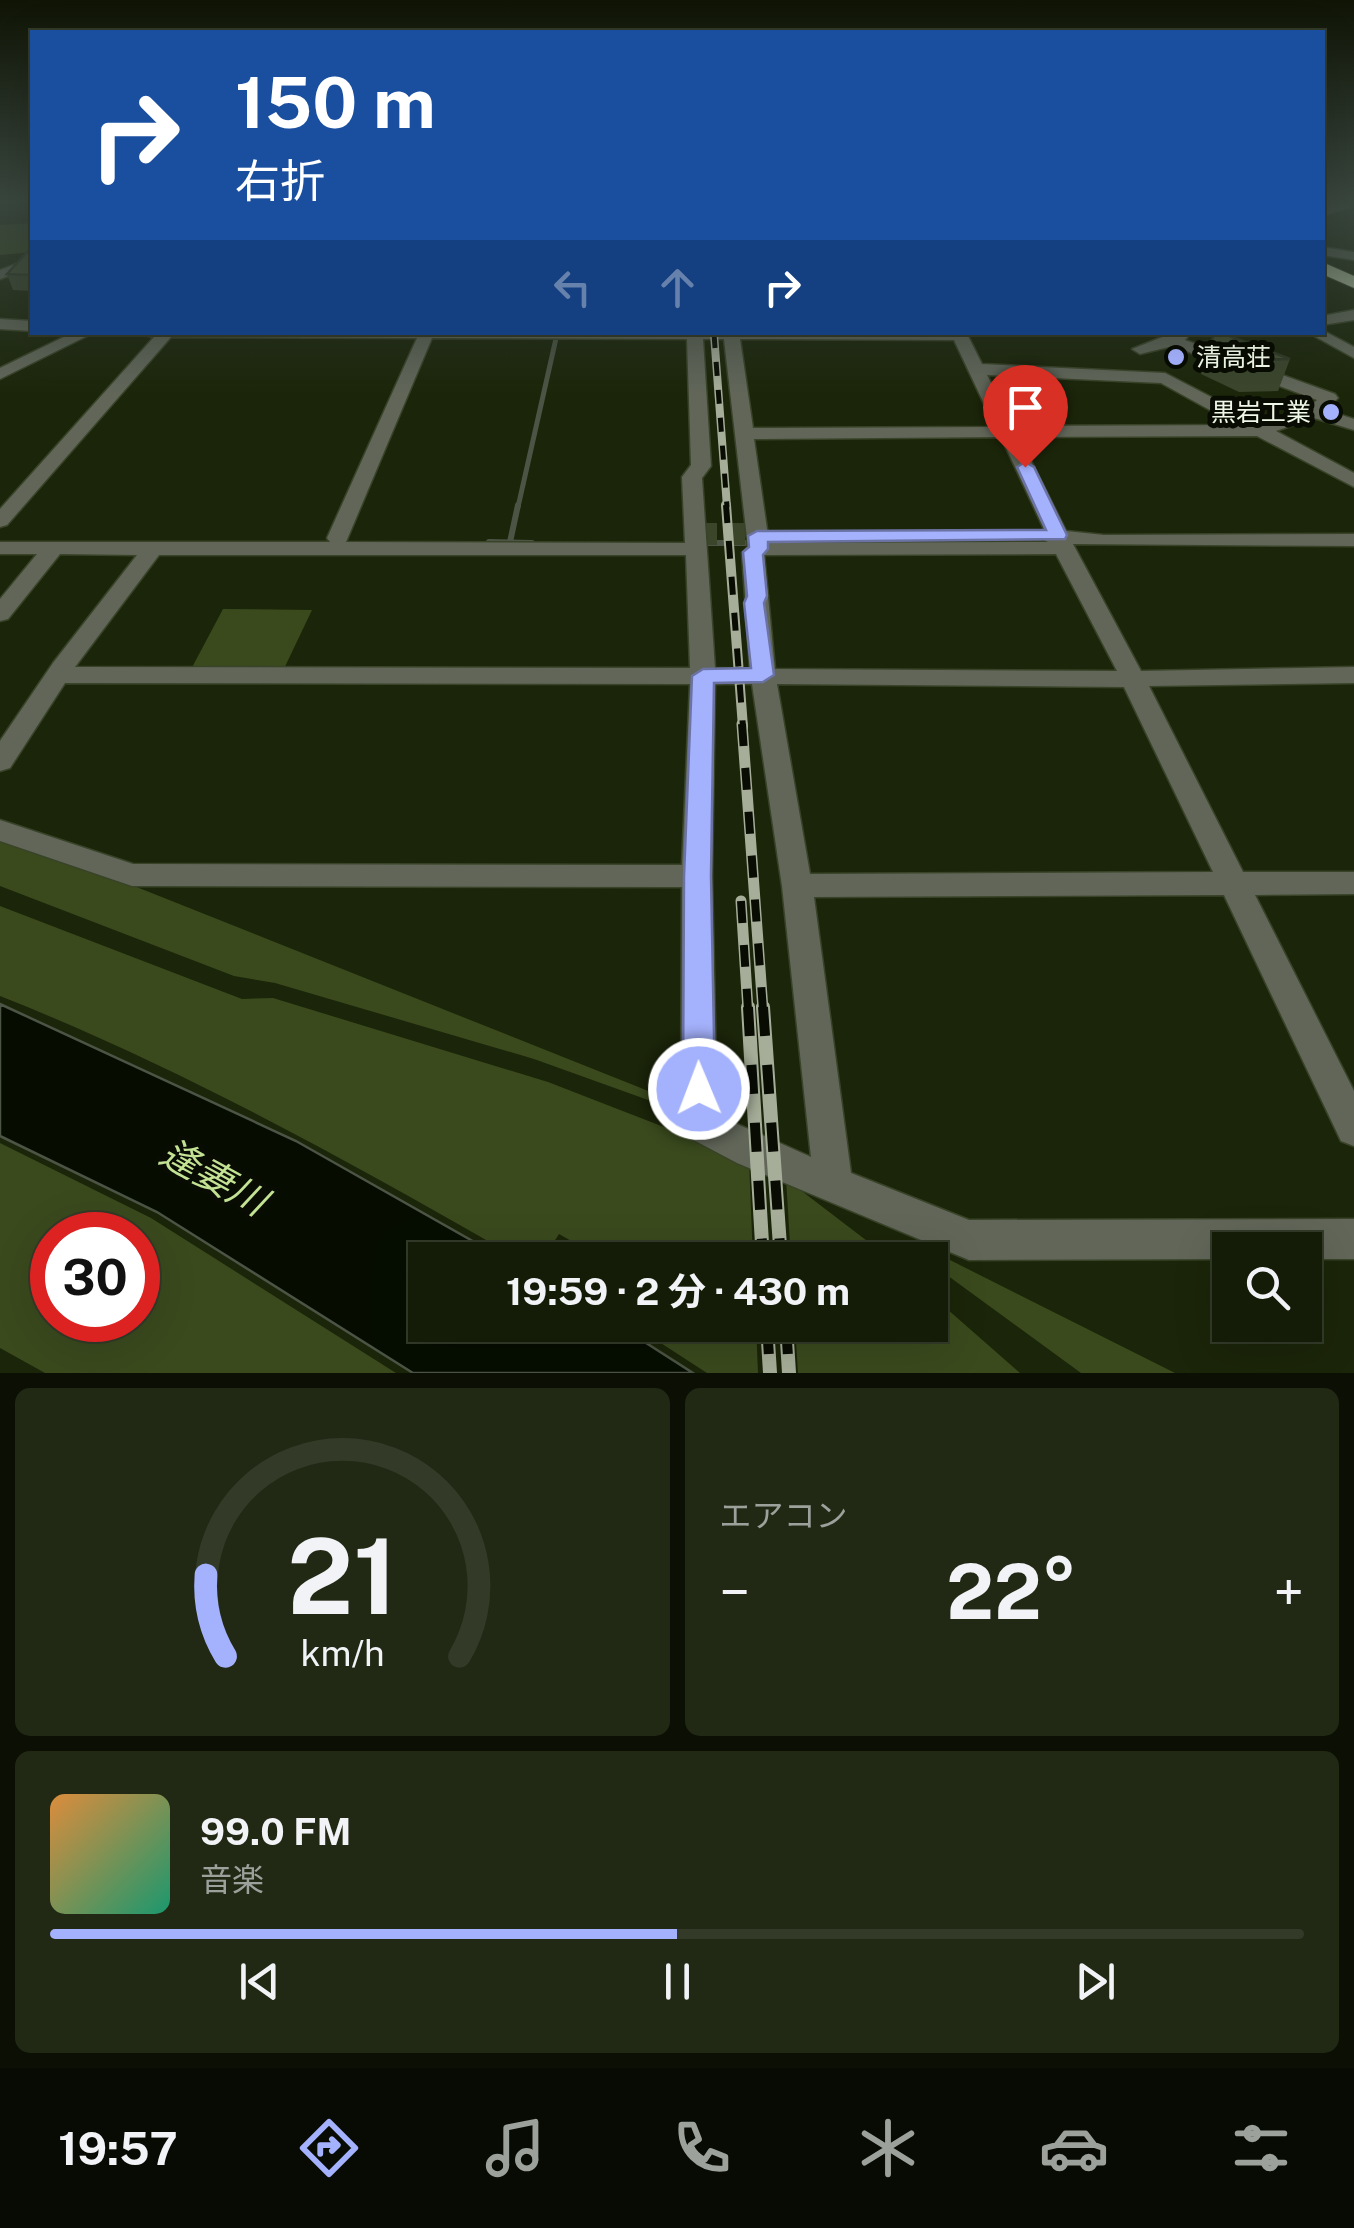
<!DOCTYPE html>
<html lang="ja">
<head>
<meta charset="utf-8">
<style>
	body { margin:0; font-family:"Public Sans","Noto Sans JP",sans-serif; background:#212915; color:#f1f3f6; height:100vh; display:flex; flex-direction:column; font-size:38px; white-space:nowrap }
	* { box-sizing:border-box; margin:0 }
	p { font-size:32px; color:#9da19b }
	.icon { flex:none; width:55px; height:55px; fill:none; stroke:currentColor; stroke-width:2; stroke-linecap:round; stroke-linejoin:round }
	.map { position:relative; height:1373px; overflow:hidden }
	.sheet { display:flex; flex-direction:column; gap:15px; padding:15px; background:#0b0f04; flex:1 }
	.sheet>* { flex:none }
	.hud { position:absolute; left:30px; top:30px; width:1295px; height:305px; border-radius:0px; box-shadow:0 10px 40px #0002,0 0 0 2px #333a28; background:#1a4fa0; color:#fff; overflow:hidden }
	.buttons { position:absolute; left:1212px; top:1232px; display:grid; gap:20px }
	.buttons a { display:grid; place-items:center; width:110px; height:110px; border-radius:0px; background:#141c07; box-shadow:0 10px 40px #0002,0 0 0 2px #333a28; font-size:50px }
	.speed { position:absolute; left:30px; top:1212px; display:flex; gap:20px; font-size:50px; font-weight:700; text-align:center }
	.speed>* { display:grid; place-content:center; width:130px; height:130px; border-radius:50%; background:#141c07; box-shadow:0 10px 40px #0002,0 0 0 2px #333a28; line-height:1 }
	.speed .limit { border:15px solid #d22; background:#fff; color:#111 }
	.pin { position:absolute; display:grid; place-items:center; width:85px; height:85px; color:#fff; margin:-102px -42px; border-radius:50% 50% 50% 0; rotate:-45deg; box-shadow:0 0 10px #0007 }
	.pin .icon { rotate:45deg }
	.me { position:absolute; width:110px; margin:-55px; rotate:359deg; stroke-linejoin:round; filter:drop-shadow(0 0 8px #0008) }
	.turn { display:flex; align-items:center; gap:35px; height:210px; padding:0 40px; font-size:45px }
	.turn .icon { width:130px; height:130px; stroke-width:2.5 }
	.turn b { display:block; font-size:70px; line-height:85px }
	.lanes { display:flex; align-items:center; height:95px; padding:0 40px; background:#0003; justify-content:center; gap:50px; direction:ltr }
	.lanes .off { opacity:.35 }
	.big { font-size:75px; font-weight:700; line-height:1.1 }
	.sheet .card { flex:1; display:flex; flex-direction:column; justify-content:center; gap:15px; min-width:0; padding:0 35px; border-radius:15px; background:#212915 }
	.sheet .dial { align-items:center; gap:0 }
	.dial svg { height:260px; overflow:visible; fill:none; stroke:#333a28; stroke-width:7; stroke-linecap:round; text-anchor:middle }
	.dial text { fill:#f1f3f6; stroke:none }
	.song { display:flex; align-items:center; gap:30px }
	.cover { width:120px; height:120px; border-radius:15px; background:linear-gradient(135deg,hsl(30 70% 55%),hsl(160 70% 35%)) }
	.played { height:10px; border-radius:5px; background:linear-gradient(90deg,#a4b1fc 50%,#333a28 50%) }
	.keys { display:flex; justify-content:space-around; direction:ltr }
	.heat { display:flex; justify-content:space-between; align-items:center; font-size:55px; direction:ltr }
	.sheet .tiles { flex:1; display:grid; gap:15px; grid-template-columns:1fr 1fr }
	.card:last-child { grid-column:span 2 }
	.trip { position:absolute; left:408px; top:1242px; width:540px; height:100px; border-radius:0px; background:#141c07; box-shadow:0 10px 40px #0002,0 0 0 2px #333a28; font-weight:700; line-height:100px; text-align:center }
	.tabs { display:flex; height:160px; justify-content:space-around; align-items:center; background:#080b03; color:#9da19b }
	.tabs .icon { width:70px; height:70px }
	.tabs .selected { color:#a4b1fc }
	.tabs b { font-size:45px; color:#f1f3f6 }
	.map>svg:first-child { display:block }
	.green { fill:#3a4a1d; fill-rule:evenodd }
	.water { fill:#060d00; stroke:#4c5445; stroke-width:2.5 }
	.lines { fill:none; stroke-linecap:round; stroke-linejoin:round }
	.stream-far1 { stroke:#4c5445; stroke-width:5 }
	.stream { stroke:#4c5445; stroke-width:6 }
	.street-tunnel { stroke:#3b452a; stroke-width:22; stroke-dasharray:22 11; stroke-linecap:butt }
	.street-casing { stroke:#394328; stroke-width:3 }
	.highway-casing { stroke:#394328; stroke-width:2 }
	.street { fill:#616659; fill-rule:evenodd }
	.highway { fill:#bbc9a8; fill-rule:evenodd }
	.rail-far4-casing { stroke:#a6ae99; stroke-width:6 }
	.rail-far3-casing { stroke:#a6ae99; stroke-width:8 }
	.rail-far2-casing { stroke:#a6ae99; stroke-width:10 }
	.rail-far1-casing { stroke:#a6ae99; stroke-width:11 }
	.rail-casing { stroke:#a6ae99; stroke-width:14 }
	.rail-far4 { stroke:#080c03; stroke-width:4; stroke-dasharray:10; stroke-linecap:butt }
	.rail-far3 { stroke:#080c03; stroke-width:5; stroke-dasharray:14; stroke-linecap:butt }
	.rail-far2 { stroke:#080c03; stroke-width:6; stroke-dasharray:18; stroke-linecap:butt }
	.rail-far1 { stroke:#080c03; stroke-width:8; stroke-dasharray:22; stroke-linecap:butt }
	.rail { stroke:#080c03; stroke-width:10; stroke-dasharray:29; stroke-linecap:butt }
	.wall { fill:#3b452c }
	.building { fill:#455033; stroke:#303824; stroke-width:2.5 }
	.route { fill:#a4b1fc; stroke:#6b73a4; stroke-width:2.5 }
	.poi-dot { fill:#a4b1fc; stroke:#080c03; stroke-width:4 }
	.labels { text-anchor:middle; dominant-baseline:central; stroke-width:10; stroke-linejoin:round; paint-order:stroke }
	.far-poi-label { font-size:25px; fill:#f0f8e7; stroke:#080c03; text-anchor:start }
	.near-water-label { font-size:38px; font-style:italic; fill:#c4e294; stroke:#080c03 }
</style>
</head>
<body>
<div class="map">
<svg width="1354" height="1373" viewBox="0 0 1354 1373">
	<rect width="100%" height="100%" fill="#1b2509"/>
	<g class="green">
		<path d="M32,223V252L0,255V225Z"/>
		<path d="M223,609L312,610L281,675L189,673Z"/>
		<path d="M0,838L124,882L666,1098L662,1105L534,1059L275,983L234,976L0,886Z"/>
		<path d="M0,906L242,999L273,998L548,1082L749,1160L753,1260H605L559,1234L542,1260H521C352,1163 182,1068 0,996Z"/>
		<path d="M0,1143L151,1218L396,1373H45L0,1348ZM52,1235H138V1320H52Z"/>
		<path d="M786,1179L892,1260H791Z"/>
		<path d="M903,1243L938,1254L1175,1373H1081Z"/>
		<path d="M930,1294L1020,1373H798L795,1325H930Z"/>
		<path d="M633,1325H756L758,1373H707Z"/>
	</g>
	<path class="water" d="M0,1004L296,1141L506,1260H425V1325H618L693,1373H413L157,1212L0,1136Z"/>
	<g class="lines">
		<path class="stream-far1" d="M518,507L557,334"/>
		<g class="stream">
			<path d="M489,542L532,543"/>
			<path d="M510,542L518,505"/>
			<path d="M764,542H1052"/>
			<path d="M699,543H752"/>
		</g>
		<path class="street-tunnel" d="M695,534H745"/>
		<defs>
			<g id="street">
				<path d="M1337,203L1354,206L1322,216V208Z"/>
				<path d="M1322,247L1354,252V260L1322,255Z"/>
				<path d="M32,258V267L0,279V270Z"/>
				<path d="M1354,310V320L1322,325V316Z"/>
				<path d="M0,319L32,321V331L0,329Z"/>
				<path d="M1322,330L1354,347V358L1307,332Z"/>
				<path d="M74,332H95L0,379V368Z"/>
				<path d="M129,332H966L982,364L1165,373L1263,424L1308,408L1317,400L1173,346L1140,354L1132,349L1175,332H1192L1185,340L1335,394L1338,398L1326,410L1354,419V430L1314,418L1276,431L1354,473V487L1257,436L1019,437L1066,531L1104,535L1354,534V546L1073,544L1141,671L1354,667V683L1149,686L1243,872H1354V894L1255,895L1354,1091V1146L1341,1141L1224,895L814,897L851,1173L969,1220L1354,1219V1259H1305V1250H1230V1259L969,1260L737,1163L686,1136L681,1124L682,887L132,886L0,841V820L133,864L682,865L690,684L65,683L10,768L0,771V741L53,663L137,555L60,554L8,619L0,621V599L37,554H0V542H330L327,538L417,338L171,337L7,525L0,527V509L154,337ZM432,338L687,339L691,465L682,477L685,543L346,542ZM703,339H724L748,547L742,553L750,669L715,668L702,478L711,466ZM740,339L954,340L995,427L753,428ZM987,375L1161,383L1237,425L1013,426ZM1001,437L1044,529L1034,535L1048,542L769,543L754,439ZM1056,554L1117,671L775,669L764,555ZM159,555H686L690,668L75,667ZM715,684H752L782,886L811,1157L717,1115L712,876ZM777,684L1124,687L1213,872L810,874Z"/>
			</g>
			<path id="highway" d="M1322,262L1354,276V288L1322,274Z"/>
		</defs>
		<use href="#street" class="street-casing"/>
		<use href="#highway" class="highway-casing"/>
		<use href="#street" class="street"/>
		<use href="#highway" class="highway"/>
		<defs>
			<path id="rail-far4" d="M714,332V337"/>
			<path id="rail-far3" d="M714,334L727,507"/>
			<path id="rail-far2" d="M726,505L743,727"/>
			<g id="rail-far1">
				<path d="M742,724L763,1010"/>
				<path d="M741,901L748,1010"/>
			</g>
			<g id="rail">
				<path d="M748,1007L763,1260"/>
				<path d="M763,1007L781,1260"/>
				<path d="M767,1325L770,1373"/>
				<path d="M786,1325L789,1373"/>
			</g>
		</defs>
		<use href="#rail-far4" class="rail-far4-casing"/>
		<use href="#rail-far3" class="rail-far3-casing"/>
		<use href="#rail-far2" class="rail-far2-casing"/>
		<use href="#rail-far1" class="rail-far1-casing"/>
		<use href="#rail" class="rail-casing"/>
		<use href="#rail-far4" class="rail-far4"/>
		<use href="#rail-far3" class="rail-far3"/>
		<use href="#rail-far2" class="rail-far2"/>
		<use href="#rail-far1" class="rail-far1"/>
		<use href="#rail" class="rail"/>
	</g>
	<g class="wall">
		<path d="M32,249V291L13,290L7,274Z"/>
		<path d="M1211,342L1290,359L1278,391L1239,392L1201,374Z"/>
	</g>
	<g class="building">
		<path d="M30,249H32V275L7,274Z"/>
		<path d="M1215,332H1219L1290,359L1249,360L1211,342Z"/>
	</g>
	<linearGradient id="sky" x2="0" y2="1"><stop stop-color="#0f1405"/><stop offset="0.51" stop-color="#39463e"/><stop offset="1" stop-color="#39463e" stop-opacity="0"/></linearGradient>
	<rect width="1354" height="395" fill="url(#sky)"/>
	<path class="route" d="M1025,462L1034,467L1067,535L1065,539L768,542V549L763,555L767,596L764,603L774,675L763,682L714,683L711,876L715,1089L711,1099L699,1104L688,1099L683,1089L684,876L692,676L703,669L751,668L744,603L747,596L743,552L749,547L748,536L757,531L1046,530L1017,467Z"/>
	<g class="poi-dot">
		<circle cx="1176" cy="357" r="10"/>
		<circle cx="1331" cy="412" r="10"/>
	</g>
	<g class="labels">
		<g class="far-poi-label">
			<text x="1196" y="357">清高荘</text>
			<text x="1311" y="412" text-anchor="end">黒岩工業</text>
		</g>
		<g class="near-water-label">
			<text transform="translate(214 1177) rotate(29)">逢妻川</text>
		</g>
	</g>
</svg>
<div class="buttons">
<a><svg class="icon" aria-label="search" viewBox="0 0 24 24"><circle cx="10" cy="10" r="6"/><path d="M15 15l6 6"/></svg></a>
</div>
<div class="speed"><div class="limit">30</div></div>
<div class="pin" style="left:1025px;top:467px;background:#d93025"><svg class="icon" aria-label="arrive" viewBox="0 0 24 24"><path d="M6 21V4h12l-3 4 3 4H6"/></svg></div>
<svg class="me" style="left:699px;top:1089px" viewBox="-20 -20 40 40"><circle r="17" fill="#a4b1fc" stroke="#fff" stroke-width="3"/><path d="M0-11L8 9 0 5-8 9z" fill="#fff"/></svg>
<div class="trip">19:59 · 2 分 · 430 m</div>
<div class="hud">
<div class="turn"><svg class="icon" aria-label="right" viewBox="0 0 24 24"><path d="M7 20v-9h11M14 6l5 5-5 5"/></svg><div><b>150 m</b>右折</div></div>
<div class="lanes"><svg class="icon off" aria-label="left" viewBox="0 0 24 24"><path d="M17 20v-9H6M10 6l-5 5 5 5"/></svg><svg class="icon off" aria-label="ahead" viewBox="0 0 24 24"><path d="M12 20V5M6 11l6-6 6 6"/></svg><svg class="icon" aria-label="right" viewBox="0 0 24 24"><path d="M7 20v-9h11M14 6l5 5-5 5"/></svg></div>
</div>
</div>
<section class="sheet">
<div class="tiles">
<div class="card dial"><svg viewBox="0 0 100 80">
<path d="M14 69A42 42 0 1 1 86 69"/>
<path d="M14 69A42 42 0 0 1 8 44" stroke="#a4b1fc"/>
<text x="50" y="56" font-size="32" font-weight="700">21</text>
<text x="50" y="72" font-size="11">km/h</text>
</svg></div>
<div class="card"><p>エアコン</p>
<div class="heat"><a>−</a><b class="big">22°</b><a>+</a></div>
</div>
<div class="card">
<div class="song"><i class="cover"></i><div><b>99.0 FM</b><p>音楽</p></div></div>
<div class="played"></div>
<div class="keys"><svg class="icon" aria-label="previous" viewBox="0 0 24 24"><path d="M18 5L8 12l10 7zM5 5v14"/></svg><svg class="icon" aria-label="pause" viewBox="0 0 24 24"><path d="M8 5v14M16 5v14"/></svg><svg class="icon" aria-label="next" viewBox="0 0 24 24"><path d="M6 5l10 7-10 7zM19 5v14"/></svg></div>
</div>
</div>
</section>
<nav class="tabs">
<b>19:57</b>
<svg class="icon selected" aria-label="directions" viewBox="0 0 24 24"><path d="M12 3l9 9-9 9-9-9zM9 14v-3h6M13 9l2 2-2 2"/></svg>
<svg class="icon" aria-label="music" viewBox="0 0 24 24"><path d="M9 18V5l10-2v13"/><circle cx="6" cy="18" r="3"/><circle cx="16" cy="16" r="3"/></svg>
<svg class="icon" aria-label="phone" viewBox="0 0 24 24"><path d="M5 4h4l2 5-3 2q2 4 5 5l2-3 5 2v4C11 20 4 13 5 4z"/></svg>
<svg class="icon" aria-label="climate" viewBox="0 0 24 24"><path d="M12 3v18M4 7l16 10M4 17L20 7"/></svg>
<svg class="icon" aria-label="car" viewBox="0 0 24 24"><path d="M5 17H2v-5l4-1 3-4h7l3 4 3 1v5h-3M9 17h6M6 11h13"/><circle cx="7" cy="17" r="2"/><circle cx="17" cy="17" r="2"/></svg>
<svg class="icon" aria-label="filters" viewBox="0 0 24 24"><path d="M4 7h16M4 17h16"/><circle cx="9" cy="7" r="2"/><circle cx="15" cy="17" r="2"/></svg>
</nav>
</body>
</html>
